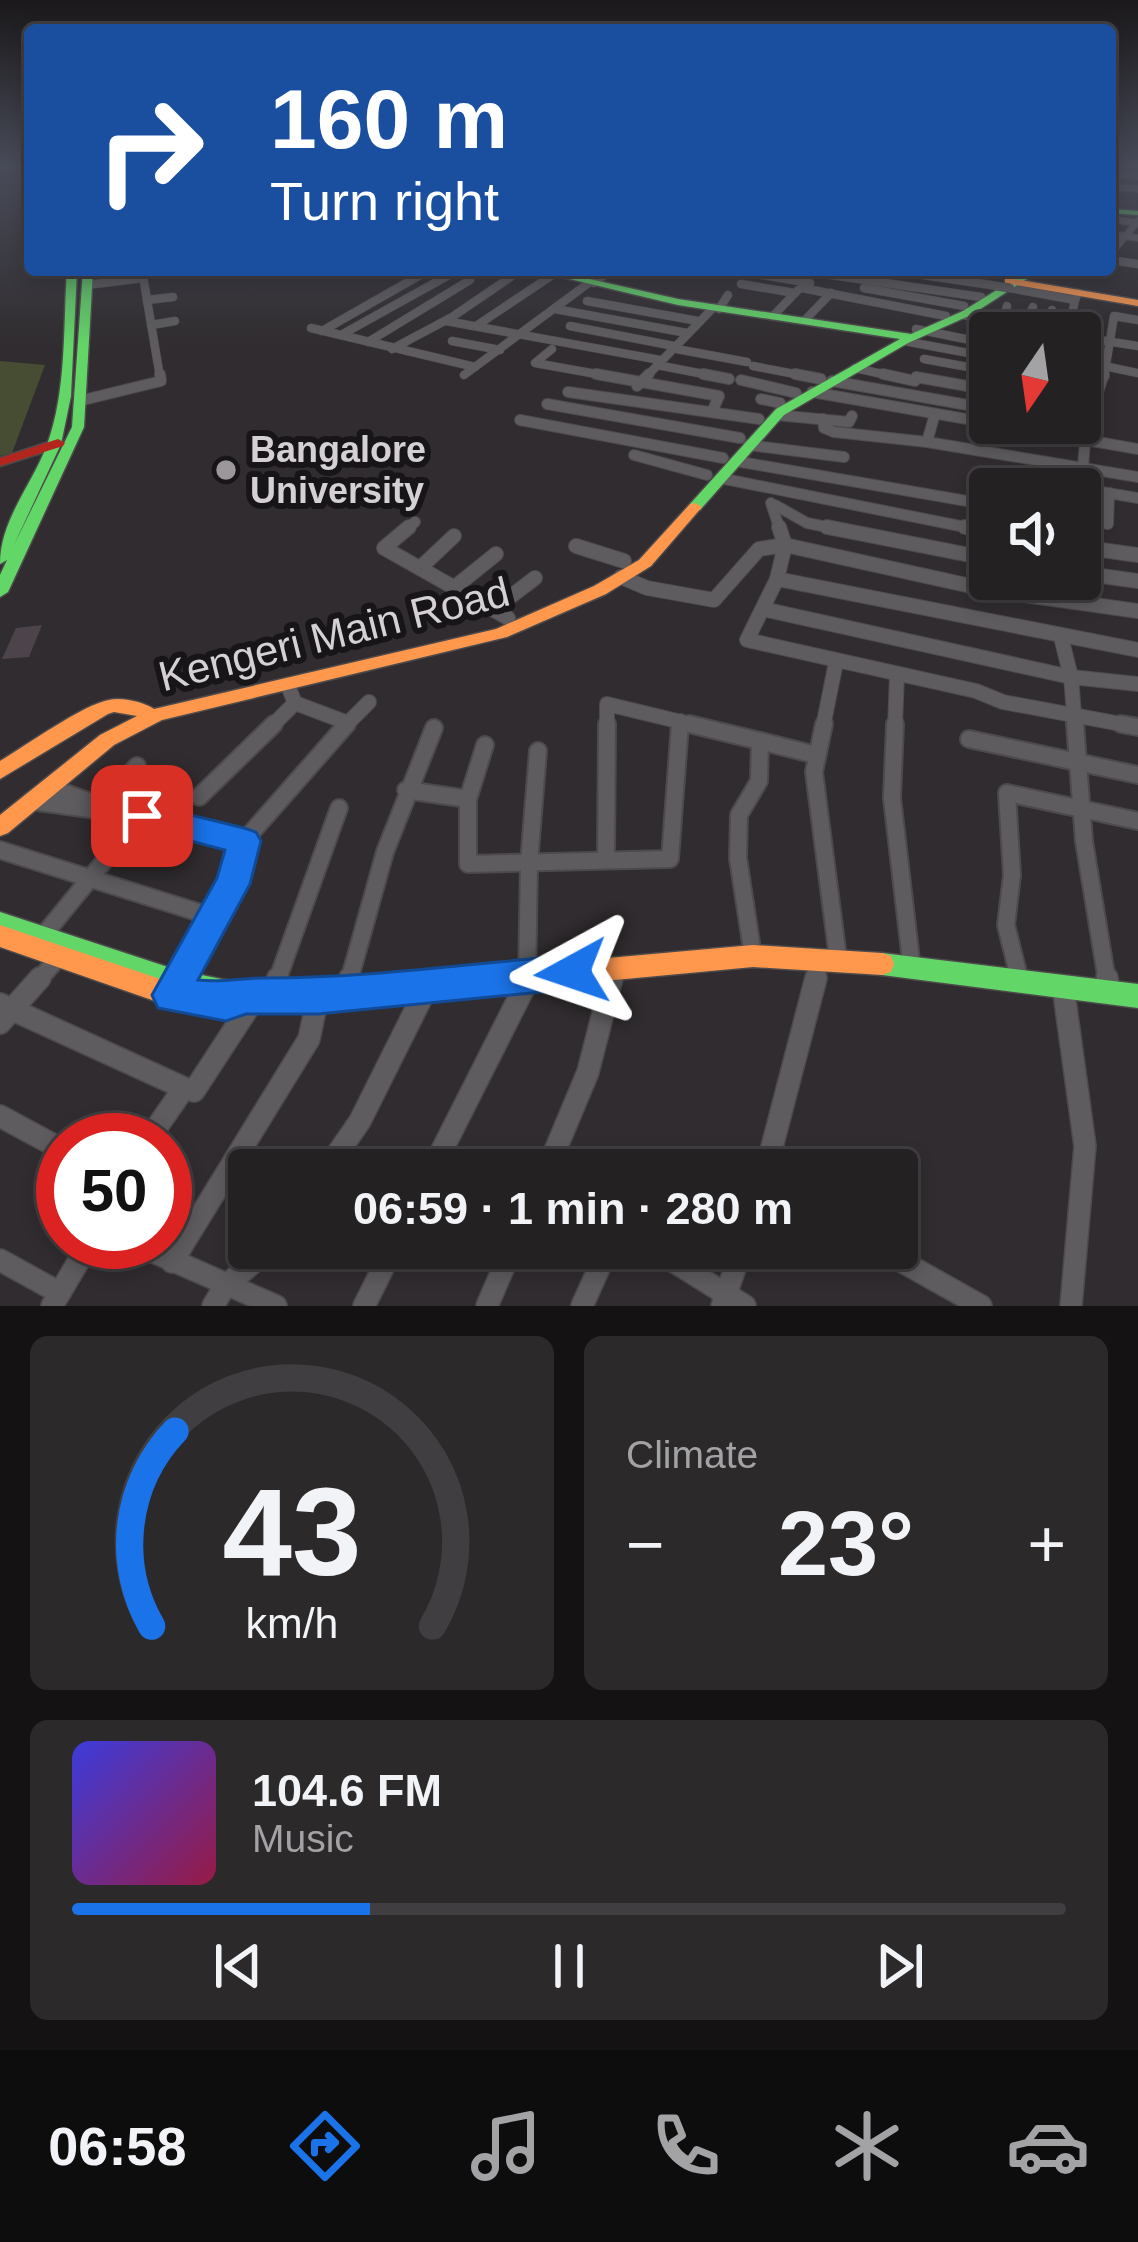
<!DOCTYPE html>
<html lang="en">
<head>
<meta charset="utf-8">
<style>
	body { margin:0; font-family:Arial,sans-serif; background:#2c292b; color:#f1f3f6; height:100vh; display:flex; flex-direction:column; font-size:45px; white-space:nowrap }
	* { box-sizing:border-box; margin:0 }
	p { font-size:39px; color:#a3a3a6 }
	.icon { flex:none; width:66px; height:66px; fill:none; stroke:currentColor; stroke-width:2; stroke-linecap:round; stroke-linejoin:round }
	.map { position:relative; height:1306px; overflow:hidden }
	.sheet { display:flex; flex-direction:column; gap:30px; padding:30px; background:#141213; flex:1 }
	.sheet>* { flex:none }
	.hud { position:absolute; left:24px; top:24px; width:1092px; height:252px; border-radius:12px; box-shadow:0 6px 18px #0003,0 0 0 3px #413e41; background:#1a4fa0; color:#fff; overflow:hidden }
	.needle { width:78px; rotate:193deg }
	.controls { position:absolute; left:969px; top:312px; display:grid; gap:24px }
	.controls a { display:grid; place-items:center; width:132px; height:132px; border-radius:12px; background:#242123; box-shadow:0 6px 18px #0003,0 0 0 3px #413e41; font-size:60px }
	.speed { position:absolute; left:36px; top:1113px; display:flex; gap:24px; font-size:60px; font-weight:700; text-align:center }
	.speed>* { display:grid; place-content:center; width:156px; height:156px; border-radius:50%; background:#242123; box-shadow:0 6px 18px #0003,0 0 0 3px #413e41; line-height:1 }
	.speed .limit { border:18px solid #d22; background:#fff; color:#111 }
	.pin { position:absolute; display:grid; place-items:center; width:102px; height:102px; color:#fff; margin:-51px; border-radius:24px; box-shadow:0 6px 18px #0006 }
	.me { position:absolute; width:132px; margin:-66px; rotate:265deg; stroke-linejoin:round; filter:drop-shadow(0 0 9px #0008) }
	.turn { display:flex; align-items:center; gap:42px; height:252px; padding:0 48px; font-size:54px }
	.turn .icon { width:156px; height:156px; stroke-width:2.5 }
	.turn b { display:block; font-size:84px; line-height:102px }
	.big { font-size:90px; font-weight:700; line-height:1.1 }
	.sheet .widget { flex:1; display:flex; flex-direction:column; justify-content:center; gap:18px; min-width:0; padding:0 42px; border-radius:18px; background:#2c292b }
	.sheet .dial { align-items:center; gap:0 }
	.dial svg { height:312px; overflow:visible; fill:none; stroke:#413e41; stroke-width:7; stroke-linecap:round; text-anchor:middle }
	.dial text { fill:#f1f3f6; stroke:none }
	.song { display:flex; align-items:center; gap:36px }
	.cover { width:144px; height:144px; border-radius:18px; background:linear-gradient(135deg,hsl(240 70% 55%),hsl(340 70% 35%)) }
	.played { height:12px; border-radius:6px; background:linear-gradient(90deg,#1a73e8 30%,#413e41 30%) }
	.keys { display:flex; justify-content:space-around; direction:ltr }
	.heat { display:flex; justify-content:space-between; align-items:center; font-size:66px; direction:ltr }
	.sheet .tiles { flex:1; display:grid; gap:30px; grid-template-columns:1fr 1fr }
	.widget:last-child { grid-column:span 2 }
	.trip { position:absolute; left:228px; top:1149px; width:690px; height:120px; border-radius:12px; background:#242123; box-shadow:0 6px 18px #0003,0 0 0 3px #413e41; font-weight:700; line-height:120px; text-align:center }
	.menu { display:flex; height:192px; justify-content:space-around; align-items:center; background:#0e0d0e; color:#a3a3a6 }
	.menu .icon { width:84px; height:84px }
	.menu .on { color:#1a73e8 }
	.menu b { font-size:54px; color:#f1f3f6 }
	.map>svg:first-child { display:block }
	.green { fill:#464d32 }
	.building { fill:#4c444a }
	.lines { fill:none; stroke-linecap:round; stroke-linejoin:round }
	.street-far5-casing { stroke:#4d4a4c; stroke-width:8 }
	.street-far4-casing { stroke:#4d4a4c; stroke-width:9 }
	.street-far3-casing { stroke:#4d4a4c; stroke-width:12 }
	.street-far2-casing { stroke:#4d4a4c; stroke-width:16 }
	.street-far1-casing { stroke:#4d4a4c; stroke-width:20 }
	.street-casing { stroke:#4d4a4c; stroke-width:24 }
	.fast-casing { stroke:#4d4a4c; stroke-width:3 }
	.slow-casing { stroke:#4d4a4c; stroke-width:3 }
	.jam-casing { stroke:#4d4a4c; stroke-width:3 }
	.street-far5 { stroke:#5e5c5e; stroke-width:6 }
	.street-far4 { stroke:#5e5c5e; stroke-width:8 }
	.street-far3 { stroke:#5e5c5e; stroke-width:10 }
	.street-far2 { stroke:#5e5c5e; stroke-width:14 }
	.street-far1 { stroke:#5e5c5e; stroke-width:16 }
	.street { stroke:#5e5c5e; stroke-width:21 }
	.fast { fill:#63d668; fill-rule:evenodd }
	.slow { fill:#ff974d; fill-rule:evenodd }
	.jam { fill:#b3261e; fill-rule:evenodd }
	.street-bridge-casing { stroke:#4d4a4c; stroke-width:9; stroke-linecap:butt }
	.street-bridge { stroke:#5e5c5e; stroke-width:8 }
	.route { fill:#1a73e8; stroke:#114b97; stroke-width:3 }
	.poi-dot { fill:#9b979a; stroke:#171517; stroke-width:4.5 }
	.labels { text-anchor:middle; dominant-baseline:central; stroke-width:12; stroke-linejoin:round; paint-order:stroke }
	.far-poi-label { font-size:36px; font-weight:bold; fill:#d4d0d3; stroke:#171517; text-anchor:start }
	.street-label { font-size:42px; fill:#d4d0d3; stroke:#171517 }
</style>
</head>
<body>
<div class="map">
<svg width="1138" height="1306" viewBox="0 0 1138 1306">
	<rect width="100%" height="100%" fill="#302c2f"/>
	<path class="green" d="M0,361L45,365L12,453L0,456Z"/>
	<path class="building" d="M42,625L29,657L2,659L16,628Z"/>
	<g class="lines">
		<defs>
			<g id="street-far5">
				<path d="M0,166L24,165"/>
				<path d="M1116,174L1138,176"/>
				<path d="M1115,187L1138,189"/>
				<path d="M1110,219L1137,223"/>
				<path d="M1110,234L1138,238"/>
				<path d="M1114,250L1138,221"/>
			</g>
			<g id="street-far4">
				<path d="M1110,260L1138,264"/>
				<path d="M142,270L160,377"/>
				<path d="M732,270L810,283"/>
				<path d="M797,270L981,297"/>
				<path d="M889,270L991,285"/>
				<path d="M594,283L611,270"/>
				<path d="M741,284L795,293"/>
				<path d="M87,285L143,278"/>
				<path d="M802,288L946,316"/>
				<path d="M864,288L964,306"/>
				<path d="M1010,288L1075,300L1078,293"/>
				<path d="M147,300L173,297"/>
				<path d="M587,301L698,321"/>
				<path d="M555,309L687,333"/>
				<path d="M719,309L728,295"/>
				<path d="M963,315L1051,333"/>
				<path d="M773,316L798,290"/>
				<path d="M805,320L831,293"/>
				<path d="M446,321L660,360"/>
				<path d="M151,325L175,321"/>
				<path d="M476,326L554,274"/>
				<path d="M570,326L674,346"/>
				<path d="M311,328L475,367"/>
				<path d="M916,329L990,344"/>
				<path d="M322,331L429,270"/>
				<path d="M1000,333L1007,306"/>
				<path d="M1020,333L1033,307"/>
				<path d="M1041,333L1052,310"/>
				<path d="M1068,333L1075,300"/>
				<path d="M341,335L449,275"/>
				<path d="M1080,337L1138,346"/>
				<path d="M452,341L500,350"/>
				<path d="M904,341L990,357"/>
				<path d="M368,342L470,280"/>
				<path d="M671,348L747,362"/>
				<path d="M392,349L452,317L521,270"/>
				<path d="M552,349L535,363L613,377"/>
				<path d="M924,359L990,371"/>
				<path d="M1080,361L1138,373"/>
				<path d="M1083,362L1094,316"/>
				<path d="M657,365L719,377"/>
				<path d="M753,366L810,377"/>
				<path d="M855,368L896,377"/>
				<path d="M1080,372L1104,376"/>
				<path d="M464,375L590,282"/>
				<path d="M646,377L713,308"/>
				<path d="M1104,377L1114,316L1138,320"/>
			</g>
			<g id="street-far3">
				<path d="M596,374L719,396L712,412"/>
				<path d="M703,374L729,379"/>
				<path d="M795,374L821,379"/>
				<path d="M883,374L915,381"/>
				<path d="M1092,374L1104,376"/>
				<path d="M916,377L990,390"/>
				<path d="M741,380L796,393"/>
				<path d="M832,381L990,409"/>
				<path d="M637,386L649,374"/>
				<path d="M568,392L759,419"/>
				<path d="M812,392L1138,449"/>
				<path d="M761,399L780,403"/>
				<path d="M79,401L161,381L160,374"/>
				<path d="M547,404L740,438"/>
				<path d="M777,415L849,422L852,416"/>
				<path d="M934,417L927,442L1138,477"/>
				<path d="M823,419L824,428L834,432L927,442"/>
				<path d="M520,420L723,458"/>
				<path d="M1068,423L1086,426"/>
				<path d="M748,445L844,457"/>
				<path d="M634,455L707,475"/>
				<path d="M735,461L990,505"/>
				<path d="M1083,468L1086,426L1104,374"/>
				<path d="M985,472L1138,498"/>
				<path d="M720,478L980,530"/>
				<path d="M771,503L780,530"/>
				<path d="M775,505L807,523L842,530"/>
				<path d="M1080,520L1108,524L1109,493"/>
				<path d="M406,530L415,522"/>
			</g>
			<g id="street-far2">
				<path d="M409,527L384,548L508,618"/>
				<path d="M779,527L785,545L989,590L1138,611"/>
				<path d="M827,527L990,559"/>
				<path d="M965,527L990,532"/>
				<path d="M576,546L624,561"/>
				<path d="M1080,547L1138,555"/>
				<path d="M420,568L454,536"/>
				<path d="M1080,573L1138,581"/>
				<path d="M621,577L647,588L714,600L759,549L785,545L777,579"/>
				<path d="M455,587L496,554"/>
				<path d="M494,609L535,578"/>
				<path d="M763,609L1071,677L1138,684"/>
				<path d="M1061,637L1071,677L1075,727"/>
				<path d="M288,686L295,703L348,723L345,727"/>
				<path d="M348,723L369,702"/>
				<path d="M271,727L295,703"/>
				<path d="M607,727V704L702,727"/>
				<path d="M680,727V721"/>
				<path d="M823,727L836,662"/>
				<path d="M895,727L897,674"/>
				<path d="M1137,727L1003,702L976,691L747,640L777,579L1138,650"/>
			</g>
			<g id="street-far1">
				<path d="M689,724L760,741"/>
				<path d="M824,724L814,772L838,958"/>
				<path d="M895,724L892,798L912,969"/>
				<path d="M1075,724L1084,841L1107,981"/>
				<path d="M1121,724L1138,727"/>
				<path d="M969,739L1138,775"/>
				<path d="M485,745L468,799V864L670,859L680,724"/>
				<path d="M49,787L101,806L137,766"/>
				<path d="M406,790L468,799"/>
				<path d="M199,797L274,724"/>
				<path d="M31,801L141,816L244,841L233,884L179,981"/>
				<path d="M244,841L347,724"/>
				<path d="M0,850L210,916"/>
				<path d="M606,860L607,724"/>
				<path d="M38,942L141,816"/>
				<path d="M753,956L738,858L739,815L759,781L760,741L816,755"/>
				<path d="M38,981L63,952"/>
				<path d="M277,981L339,808"/>
				<path d="M349,981L385,852L434,728"/>
				<path d="M527,981L529,863L538,751"/>
				<path d="M611,981L615,967"/>
				<path d="M815,981L821,958"/>
				<path d="M1020,981L1006,925L1012,875L1007,793L1138,821"/>
			</g>
			<g id="street">
				<path d="M1107,978L1109,991"/>
				<path d="M1063,986L1085,1146L1071,1306"/>
				<path d="M175,987L180,978"/>
				<path d="M346,993L350,978"/>
				<path d="M271,996L278,978"/>
				<path d="M0,1004L184,1088L148,1140"/>
				<path d="M0,1023L40,978"/>
				<path d="M194,1091L256,996"/>
				<path d="M0,1116L63,1150"/>
				<path d="M326,1170L360,1121L427,987"/>
				<path d="M432,1170L529,978"/>
				<path d="M547,1170L588,1072L612,978"/>
				<path d="M766,1170L816,978"/>
				<path d="M131,1242L276,1306"/>
				<path d="M652,1248L745,1306"/>
				<path d="M878,1248L981,1306"/>
				<path d="M0,1260L60,1293"/>
				<path d="M172,1262L309,1039L318,996"/>
				<path d="M52,1306L90,1242"/>
				<path d="M213,1306L225,1286L271,1248"/>
				<path d="M364,1306L393,1248"/>
				<path d="M487,1306L512,1248"/>
				<path d="M582,1306L608,1248"/>
				<path d="M722,1306L742,1248"/>
			</g>
			<g id="fast">
				<path d="M1110,165H1118L1119,187L1110,197Z"/>
				<path d="M1110,209L1138,211V215L1110,213Z"/>
				<path d="M67,270H77L71,396L61,444L13,547L72,427L83,270H93L84,427L8,592L0,597V575L7,560L0,564C0,520 32,485 47,445C67,390 63,327 67,270Z"/>
				<path d="M532,270H550L678,299L911,334L963,311L1029,270H1041L971,315L908,343L784,415L700,510H690V504L776,409L900,339L678,305Z"/>
				<path d="M0,912L177,970L246,984L255,988L259,996L255,1004L246,1008L177,994L0,934Z"/>
				<path d="M882,953L1138,984V1008L882,975L873,972L870,964L873,956Z"/>
			</g>
			<g id="slow">
				<path d="M1008,278L1138,300V306L1005,283V279Z"/>
				<path d="M695,503L702,507L651,566L606,594L507,637L162,720L114,745L8,833L0,836V815L100,735L137,716L114,712L108,714L0,779V761C25,746 84,704 109,700C122,697 143,702 154,709L496,629L594,586L639,560L690,504Z"/>
				<path d="M0,925L172,983L226,990L246,984H318L753,945L882,953L891,956L894,964L891,972L882,975L753,967L318,1008H246L226,1014L172,1007L0,947Z"/>
			</g>
			<path id="jam" d="M58,439L65,443L63,446L0,466V458Z"/>
		</defs>
		<use href="#street-far5" class="street-far5-casing"/>
		<use href="#street-far4" class="street-far4-casing"/>
		<use href="#street-far3" class="street-far3-casing"/>
		<use href="#street-far2" class="street-far2-casing"/>
		<use href="#street-far1" class="street-far1-casing"/>
		<use href="#street" class="street-casing"/>
		<use href="#fast" class="fast-casing"/>
		<use href="#slow" class="slow-casing"/>
		<use href="#jam" class="jam-casing"/>
		<use href="#street-far5" class="street-far5"/>
		<use href="#street-far4" class="street-far4"/>
		<use href="#street-far3" class="street-far3"/>
		<use href="#street-far2" class="street-far2"/>
		<use href="#street-far1" class="street-far1"/>
		<use href="#street" class="street"/>
		<use href="#fast" class="fast"/>
		<use href="#slow" class="slow"/>
		<use href="#jam" class="jam"/>
		<defs>
			<path id="street-bridge" d="M991,285L1010,288"/>
		</defs>
		<use href="#street-bridge" class="street-bridge-casing"/>
		<use href="#street-bridge" class="street-bridge"/>
	</g>
	<linearGradient id="sky" x2="0" y2="1"><stop stop-color="#1a181a"/><stop offset="0.48" stop-color="#484b58"/><stop offset="1" stop-color="#484b58" stop-opacity="0"/></linearGradient>
	<rect width="1138" height="347" fill="url(#sky)"/>
	<path class="route" d="M142,803L244,828L256,832L261,841L250,884L198,980C222,983 240,978 263,978C366,978 470,964 572,955L586,960L591,972L586,984L572,989L318,1014H246L226,1021L158,1008L152,995L217,878L225,850L130,825L125,816L130,807Z"/>
	<circle class="poi-dot" cx="226" cy="470" r="12"/>
	<g class="labels">
		<g class="far-poi-label">
			<text x="250" y="449">Bangalore<tspan x="250" dy="41">University</tspan></text>
		</g>
		<g class="street-label">
			<text transform="translate(334 634) rotate(-14)">Kengeri Main Road</text>
		</g>
	</g>
</svg>
<div class="controls">
<a><svg class="needle" viewBox="-14 -14 28 28"><path d="M0-13l5 13h-10z" fill="#e53935"/><path d="M0 13l5-13h-10z" fill="#a3a3a6"/></svg></a>
<a><svg class="icon" aria-label="sound" viewBox="0 0 24 24"><path d="M4 9h4l5-4v14l-5-4H4zM17 9q2 3 0 6"/></svg></a>
</div>
<div class="speed"><div class="limit">50</div></div>
<div class="pin" style="left:142px;top:816px;background:#d93025"><svg class="icon" aria-label="arrive" viewBox="0 0 24 24"><path d="M6 21V4h12l-3 4 3 4H6"/></svg></div>
<svg class="me" style="left:572px;top:972px" viewBox="-20 -20 40 40"><path d="M0-17L14 15 0 8-14 15z" fill="#1a73e8" stroke="#fff" stroke-width="4"/></svg>
<div class="trip">06:59 · 1 min · 280 m</div>
<div class="hud">
<div class="turn"><svg class="icon" aria-label="right" viewBox="0 0 24 24"><path d="M7 20v-9h11M14 6l5 5-5 5"/></svg><div><b>160 m</b>Turn right</div></div>
</div>
</div>
<section class="sheet">
<div class="tiles">
<div class="widget dial"><svg viewBox="0 0 100 80">
<path d="M14 69A42 42 0 1 1 86 69"/>
<path d="M14 69A42 42 0 0 1 20 19" stroke="#1a73e8"/>
<text x="50" y="56" font-size="32" font-weight="700">43</text>
<text x="50" y="72" font-size="11">km/h</text>
</svg></div>
<div class="widget"><p>Climate</p>
<div class="heat"><a>−</a><b class="big">23°</b><a>+</a></div>
</div>
<div class="widget">
<div class="song"><i class="cover"></i><div><b>104.6 FM</b><p>Music</p></div></div>
<div class="played"></div>
<div class="keys"><svg class="icon" aria-label="previous" viewBox="0 0 24 24"><path d="M18 5L8 12l10 7zM5 5v14"/></svg><svg class="icon" aria-label="pause" viewBox="0 0 24 24"><path d="M8 5v14M16 5v14"/></svg><svg class="icon" aria-label="next" viewBox="0 0 24 24"><path d="M6 5l10 7-10 7zM19 5v14"/></svg></div>
</div>
</div>
</section>
<nav class="menu">
<b>06:58</b>
<svg class="icon on" aria-label="directions" viewBox="0 0 24 24"><path d="M12 3l9 9-9 9-9-9zM9 14v-3h6M13 9l2 2-2 2"/></svg>
<svg class="icon" aria-label="music" viewBox="0 0 24 24"><path d="M9 18V5l10-2v13"/><circle cx="6" cy="18" r="3"/><circle cx="16" cy="16" r="3"/></svg>
<svg class="icon" aria-label="phone" viewBox="0 0 24 24"><path d="M5 4h4l2 5-3 2q2 4 5 5l2-3 5 2v4C11 20 4 13 5 4z"/></svg>
<svg class="icon" aria-label="climate" viewBox="0 0 24 24"><path d="M12 3v18M4 7l16 10M4 17L20 7"/></svg>
<svg class="icon" aria-label="car" viewBox="0 0 24 24"><path d="M5 17H2v-5l4-1 3-4h7l3 4 3 1v5h-3M9 17h6M6 11h13"/><circle cx="7" cy="17" r="2"/><circle cx="17" cy="17" r="2"/></svg>
</nav>
</body>
</html>
